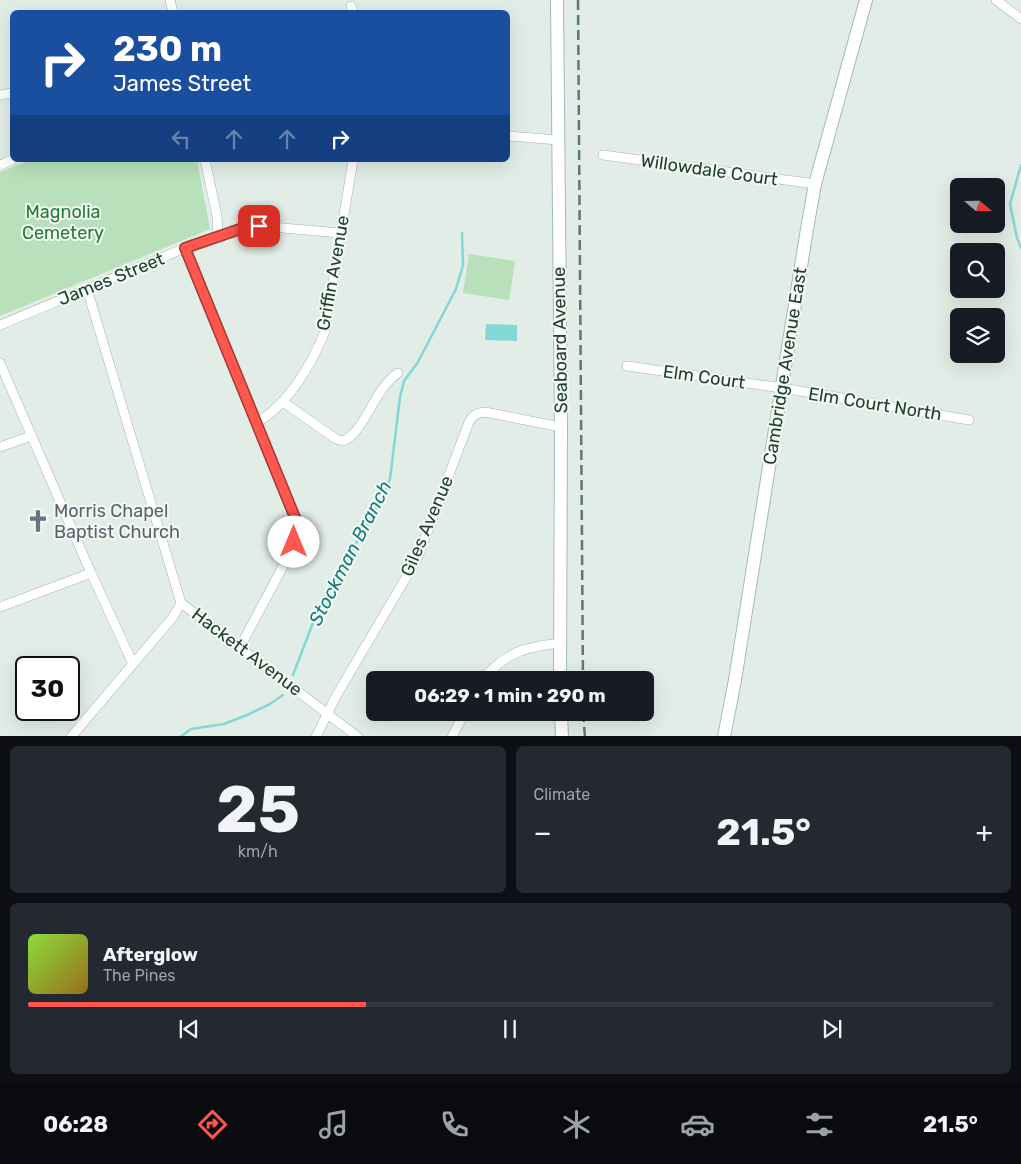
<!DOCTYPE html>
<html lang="en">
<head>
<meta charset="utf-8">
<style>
	body { margin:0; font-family:Rubik,sans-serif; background:#242831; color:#f1f3f6; height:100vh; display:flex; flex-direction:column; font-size:19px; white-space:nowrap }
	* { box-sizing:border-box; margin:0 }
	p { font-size:16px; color:#9ea1a6 }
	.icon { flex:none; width:28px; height:28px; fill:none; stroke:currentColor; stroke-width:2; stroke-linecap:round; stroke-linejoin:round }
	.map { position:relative; height:736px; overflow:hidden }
	.drawer { display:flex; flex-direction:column; gap:10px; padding:10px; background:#0d0f14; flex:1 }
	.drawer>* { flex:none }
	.top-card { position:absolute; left:10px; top:10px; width:500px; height:152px; border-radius:8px; box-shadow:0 5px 20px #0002; background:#1a4fa0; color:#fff; overflow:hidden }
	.needle { width:32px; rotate:110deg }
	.controls { position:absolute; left:950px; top:178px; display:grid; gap:10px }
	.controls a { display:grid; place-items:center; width:55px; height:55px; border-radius:8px; background:#171b24; box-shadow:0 5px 20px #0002; font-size:25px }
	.speed { position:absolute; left:15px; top:656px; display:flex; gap:10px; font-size:25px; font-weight:700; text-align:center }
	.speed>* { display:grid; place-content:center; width:65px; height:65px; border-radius:50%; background:#171b24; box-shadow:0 5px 20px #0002; line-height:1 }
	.speed .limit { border:2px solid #111; border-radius:8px; background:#fff; color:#111 }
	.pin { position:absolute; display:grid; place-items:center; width:42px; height:42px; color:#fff; margin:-21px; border-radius:10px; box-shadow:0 2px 8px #0006 }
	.me { position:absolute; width:55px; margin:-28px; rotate:0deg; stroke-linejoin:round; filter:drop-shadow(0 0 4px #0008) }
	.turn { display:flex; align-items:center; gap:18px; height:105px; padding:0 20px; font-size:22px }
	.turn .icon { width:65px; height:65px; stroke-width:2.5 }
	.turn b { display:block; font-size:35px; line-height:42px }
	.lanes { display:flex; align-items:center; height:48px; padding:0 20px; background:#0003; justify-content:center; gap:25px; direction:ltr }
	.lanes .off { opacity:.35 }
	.big { font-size:38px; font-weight:700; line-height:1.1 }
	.drawer .card { flex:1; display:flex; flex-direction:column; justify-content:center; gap:8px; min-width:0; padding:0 18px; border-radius:8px; background:#242831 }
	.drawer .dial { align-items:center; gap:0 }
	.dial b { font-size:65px; line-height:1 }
	.song { display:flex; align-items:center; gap:15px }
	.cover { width:60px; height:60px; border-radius:8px; background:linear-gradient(135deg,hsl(90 70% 55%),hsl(40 70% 35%)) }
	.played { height:5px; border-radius:2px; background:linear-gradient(90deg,#ff564e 35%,#363941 35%) }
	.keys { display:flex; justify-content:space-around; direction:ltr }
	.heat { display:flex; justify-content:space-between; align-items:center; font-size:28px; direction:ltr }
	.drawer .tiles { flex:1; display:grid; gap:10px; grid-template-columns:1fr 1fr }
	.card:last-child { grid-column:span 2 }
	.trip { position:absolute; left:366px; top:671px; width:288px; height:50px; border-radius:8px; background:#171b24; box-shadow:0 5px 20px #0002; font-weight:700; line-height:50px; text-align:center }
	.tabs { display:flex; height:80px; justify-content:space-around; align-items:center; background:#090b0e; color:#9ea1a6 }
	.tabs .icon { width:35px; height:35px }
	.tabs .current { color:#ff564e }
	.tabs b { font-size:22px; color:#f1f3f6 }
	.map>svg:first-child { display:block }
	.green { fill:#b8e1bb }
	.water { fill:#83d8d5 }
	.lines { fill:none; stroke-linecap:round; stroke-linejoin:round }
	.stream { stroke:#83d8d5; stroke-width:2.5 }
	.street-casing { stroke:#a3b6ac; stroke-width:10 }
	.secondary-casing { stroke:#a1bdae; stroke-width:14 }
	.street { stroke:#fff; stroke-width:9 }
	.secondary { stroke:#fff; stroke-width:12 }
	.rail { stroke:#5a7c6c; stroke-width:2.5; stroke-dasharray:10 5; stroke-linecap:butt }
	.route-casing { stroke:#a63833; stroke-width:12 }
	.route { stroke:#ff564e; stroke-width:9 }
	.labels { text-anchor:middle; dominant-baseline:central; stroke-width:4; stroke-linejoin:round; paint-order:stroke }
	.street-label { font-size:18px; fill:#1f4031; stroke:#f2f9f4 }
	.park-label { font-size:18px; fill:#257b36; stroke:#f2f9f4 }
	.worship-label { font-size:18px; fill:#5b616d; stroke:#f2f9f4; text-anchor:start }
	.water-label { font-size:19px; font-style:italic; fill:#137d7a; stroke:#f2f9f4 }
</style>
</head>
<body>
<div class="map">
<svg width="1021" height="737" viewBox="0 0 1021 737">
	<rect width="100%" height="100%" fill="#e1ede6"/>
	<g class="green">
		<path d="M30,160H197L210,229L0,316V172Z"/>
		<path d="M469,254L515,261L509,300L463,293Z"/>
	</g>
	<path class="water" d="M486,324L517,325V341L485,340Z"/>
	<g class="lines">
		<g class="stream">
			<path d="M1021,165L1010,204L1017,238L1021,248"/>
			<path d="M293,675L314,620L335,577L367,526L383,496L390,479L400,397L404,381L418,362L456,289L463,265L462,233"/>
			<path d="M180,737L191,729L224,724L247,715L270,704L283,695"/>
		</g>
		<defs>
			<g id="street">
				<path d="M170,0L173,12"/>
				<path d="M996,0L1021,19"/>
				<path d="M351,6L353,12"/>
				<path d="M0,95L12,93"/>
				<path d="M508,136L558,140"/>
				<path d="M603,155L815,184"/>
				<path d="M205,160L217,216L218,236"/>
				<path d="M0,165L12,160"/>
				<path d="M185,248L295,520L297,531L289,555L240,647"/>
				<path d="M87,289L181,603L358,737"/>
				<path d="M0,325L185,248L243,228L259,226L341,233"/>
				<path d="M0,363L91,573L133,664"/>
				<path d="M627,366L782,388L969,420"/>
				<path d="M283,402L336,439L343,441C366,431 373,390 398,373"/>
				<path d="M256,423C288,405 312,364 325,331L353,160"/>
				<path d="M0,447L31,436"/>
				<path d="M0,607L91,573"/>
				<path d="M482,680C506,652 525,647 560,643"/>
				<path d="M71,737L173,617L181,603"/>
				<path d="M316,737L335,698L417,559L469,422C473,415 477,413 485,412L561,427"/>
				<path d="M452,737L465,712"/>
			</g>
			<g id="secondary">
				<path d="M557,0L561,427L560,680"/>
				<path d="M561,712L562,737"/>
				<path d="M724,737L735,680L807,229L815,184L866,0"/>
			</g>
		</defs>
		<use href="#street" class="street-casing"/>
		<use href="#secondary" class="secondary-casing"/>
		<use href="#street" class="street"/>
		<use href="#secondary" class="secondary"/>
		<g class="rail">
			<path d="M578,0L583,680"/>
			<path d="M583,712L585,737"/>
		</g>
	</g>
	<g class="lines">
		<defs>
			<path id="route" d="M259,226L243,228L185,248L296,520L297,531L294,542"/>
		</defs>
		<use href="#route" class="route-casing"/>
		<use href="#route" class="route"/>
	</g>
	<defs>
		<symbol id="church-bare" viewBox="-9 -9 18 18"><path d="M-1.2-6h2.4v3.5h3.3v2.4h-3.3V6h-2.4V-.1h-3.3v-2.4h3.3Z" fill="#6b7280" stroke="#f2f9f4" stroke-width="2.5" paint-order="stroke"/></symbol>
	</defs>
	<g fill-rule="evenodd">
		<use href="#church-bare" x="22" y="505" width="32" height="32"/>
	</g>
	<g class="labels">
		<g class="street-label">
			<text transform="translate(709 170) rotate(8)">Willowdale Court</text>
			<text transform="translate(333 273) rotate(-80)">Griffin Avenue</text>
			<text transform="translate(111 279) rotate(-22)">James Street</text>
			<text transform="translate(560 340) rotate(-91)">Seaboard Avenue</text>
			<text transform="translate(785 366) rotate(-81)">Cambridge Avenue East</text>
			<text transform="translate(704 377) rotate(8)">Elm Court</text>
			<text transform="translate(875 404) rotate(9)">Elm Court North</text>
			<text transform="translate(427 526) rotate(-67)">Giles Avenue</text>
			<text transform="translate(247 652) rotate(37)">Hackett Avenue</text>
		</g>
		<g class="park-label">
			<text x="63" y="212">Magnolia<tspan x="63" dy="21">Cemetery</tspan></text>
		</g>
		<g class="worship-label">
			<text x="54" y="511">Morris Chapel<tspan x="54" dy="21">Baptist Church</tspan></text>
		</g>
		<g class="water-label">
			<text transform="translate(350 553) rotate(-63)">Stockman Branch</text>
		</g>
	</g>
</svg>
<div class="controls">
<a><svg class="needle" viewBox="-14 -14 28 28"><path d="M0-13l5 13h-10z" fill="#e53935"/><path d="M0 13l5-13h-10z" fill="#9ea1a6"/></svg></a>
<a><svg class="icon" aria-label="search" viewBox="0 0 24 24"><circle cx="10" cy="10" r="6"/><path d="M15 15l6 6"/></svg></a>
<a><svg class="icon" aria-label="layers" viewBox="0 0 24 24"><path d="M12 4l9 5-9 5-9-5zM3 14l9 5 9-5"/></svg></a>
</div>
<div class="speed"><div class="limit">30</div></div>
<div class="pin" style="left:259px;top:226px;background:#d93025"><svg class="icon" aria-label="arrive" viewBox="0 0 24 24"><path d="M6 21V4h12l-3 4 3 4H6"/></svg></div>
<svg class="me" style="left:294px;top:542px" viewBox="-20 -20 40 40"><circle r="19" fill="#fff"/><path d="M0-13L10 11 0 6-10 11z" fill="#ff564e"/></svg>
<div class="trip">06:29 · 1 min · 290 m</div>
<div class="top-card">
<div class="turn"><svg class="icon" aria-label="right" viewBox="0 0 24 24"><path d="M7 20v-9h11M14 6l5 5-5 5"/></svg><div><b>230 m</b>James Street</div></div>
<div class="lanes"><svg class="icon off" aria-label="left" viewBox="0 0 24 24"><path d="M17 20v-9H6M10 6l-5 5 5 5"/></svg><svg class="icon off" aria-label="ahead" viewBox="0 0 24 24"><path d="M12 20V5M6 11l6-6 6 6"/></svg><svg class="icon off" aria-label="ahead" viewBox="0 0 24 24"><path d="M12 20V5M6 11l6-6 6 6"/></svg><svg class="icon" aria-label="right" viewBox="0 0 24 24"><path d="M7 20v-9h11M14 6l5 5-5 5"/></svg></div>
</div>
</div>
<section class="drawer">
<div class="tiles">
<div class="card dial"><b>25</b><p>km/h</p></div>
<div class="card"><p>Climate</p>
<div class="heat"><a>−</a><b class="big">21.5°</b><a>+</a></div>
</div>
<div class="card">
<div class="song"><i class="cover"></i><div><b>Afterglow</b><p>The Pines</p></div></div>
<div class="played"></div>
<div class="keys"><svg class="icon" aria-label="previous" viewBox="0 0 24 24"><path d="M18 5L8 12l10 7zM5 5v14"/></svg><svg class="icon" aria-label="pause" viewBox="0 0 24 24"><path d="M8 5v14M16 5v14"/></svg><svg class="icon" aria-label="next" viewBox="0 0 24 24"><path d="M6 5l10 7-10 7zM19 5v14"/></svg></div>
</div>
</div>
</section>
<nav class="tabs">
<b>06:28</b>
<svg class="icon current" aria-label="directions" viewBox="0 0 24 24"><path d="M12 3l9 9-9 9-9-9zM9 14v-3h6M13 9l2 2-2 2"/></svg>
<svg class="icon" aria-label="music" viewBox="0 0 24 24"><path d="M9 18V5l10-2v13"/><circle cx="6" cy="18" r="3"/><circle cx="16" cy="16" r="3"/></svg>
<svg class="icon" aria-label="phone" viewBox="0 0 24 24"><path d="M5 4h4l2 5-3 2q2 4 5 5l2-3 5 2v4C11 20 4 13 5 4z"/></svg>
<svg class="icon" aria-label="climate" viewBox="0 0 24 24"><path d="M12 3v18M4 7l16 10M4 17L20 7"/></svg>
<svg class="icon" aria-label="car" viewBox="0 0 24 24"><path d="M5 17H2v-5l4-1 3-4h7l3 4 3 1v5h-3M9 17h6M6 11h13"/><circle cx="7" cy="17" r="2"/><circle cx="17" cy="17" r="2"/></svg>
<svg class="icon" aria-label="filters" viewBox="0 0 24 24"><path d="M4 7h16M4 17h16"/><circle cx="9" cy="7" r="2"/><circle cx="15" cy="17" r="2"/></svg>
<b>21.5°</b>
</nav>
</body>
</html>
